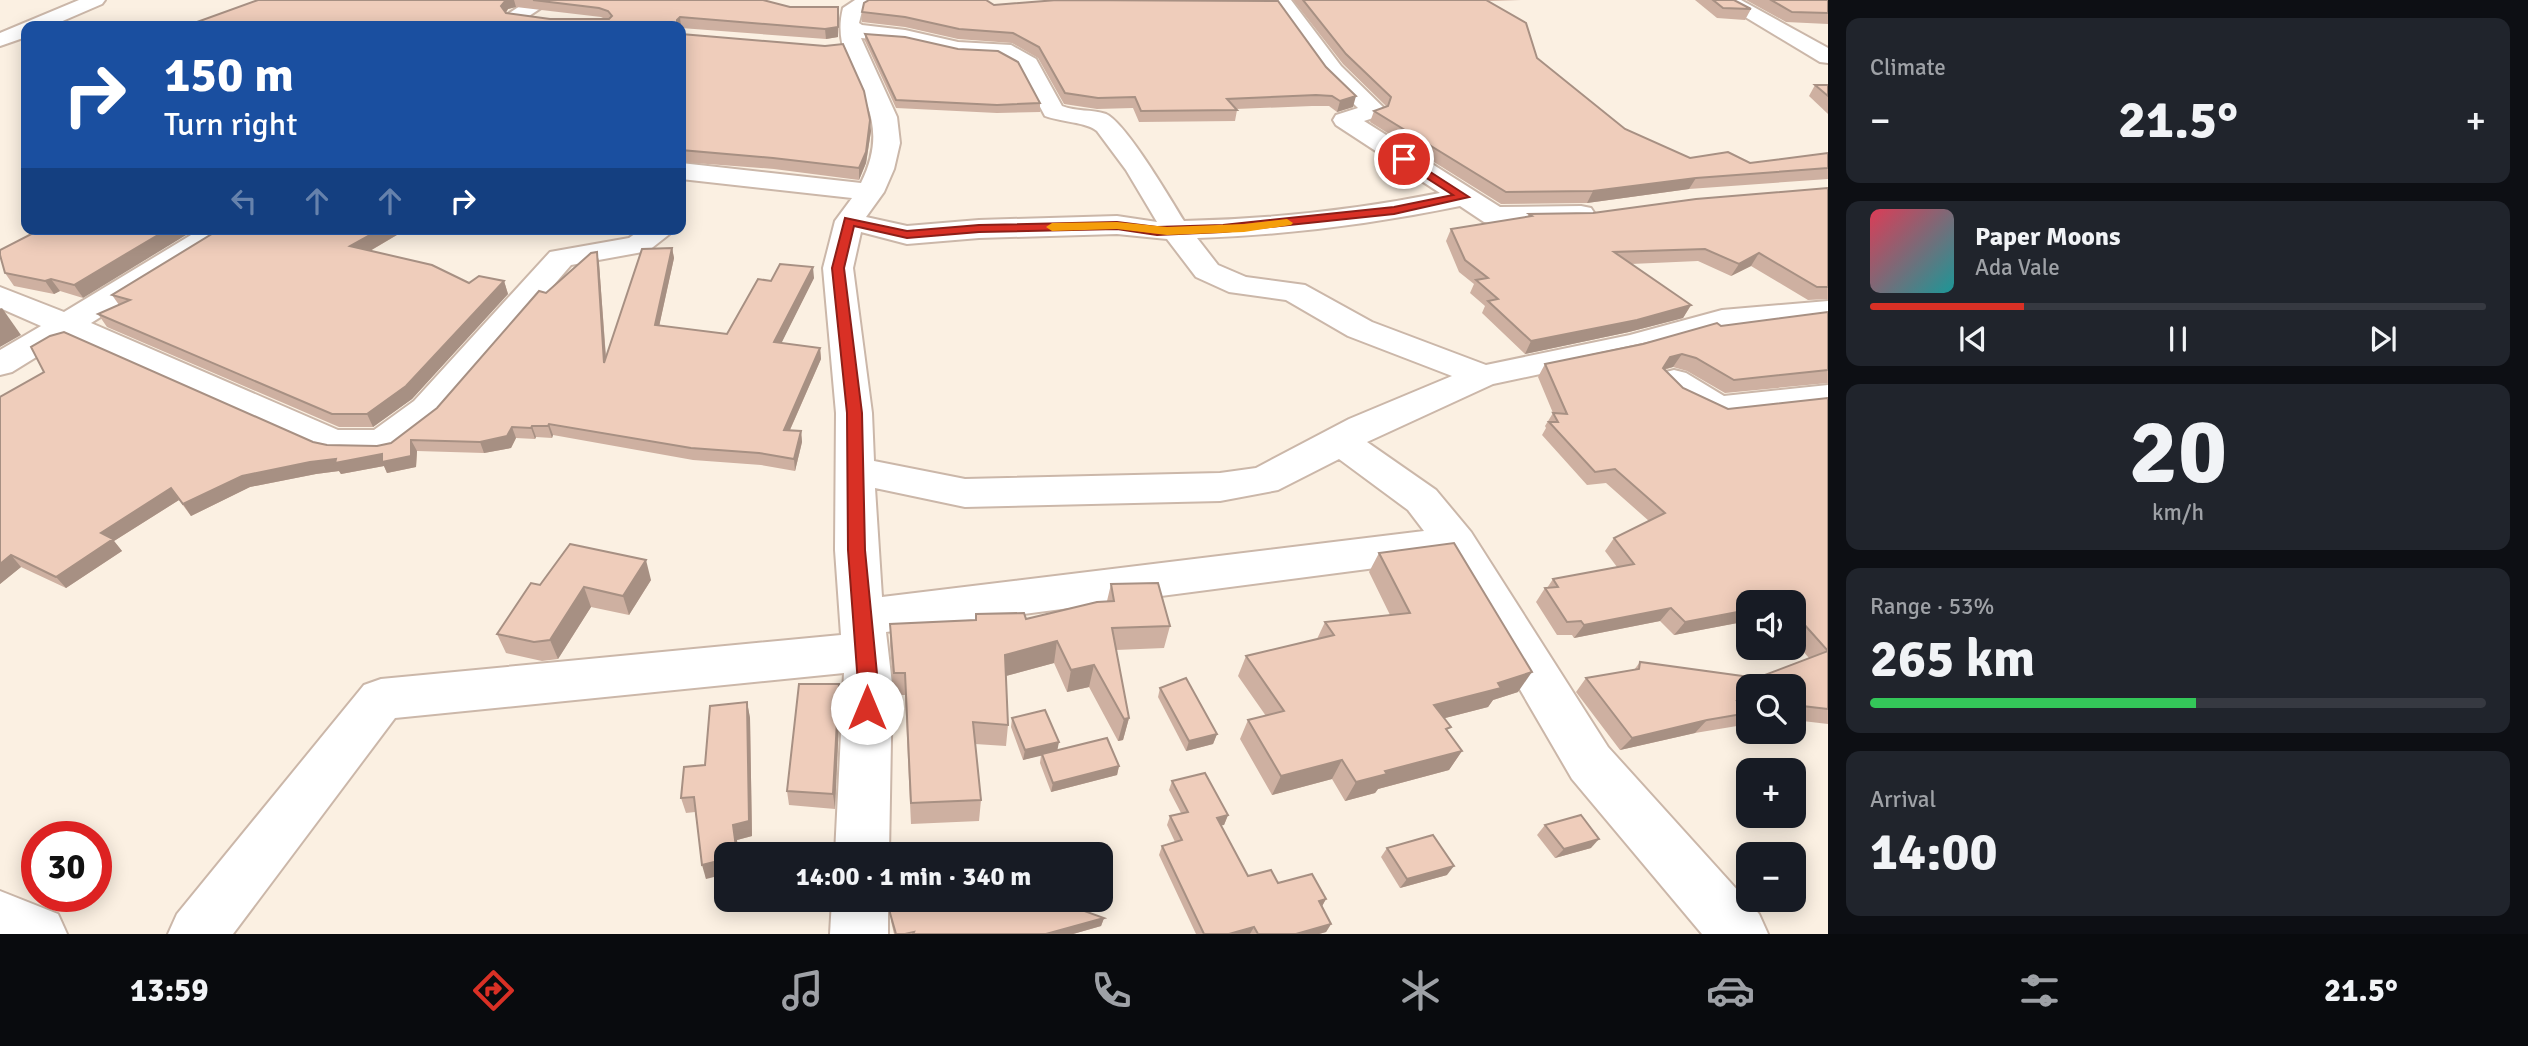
<!DOCTYPE html>
<html lang="en">
<head>
<meta charset="utf-8">
<style>
	body { margin:0; font-family:Signika,sans-serif; background:#20242c; color:#f1f3f6; height:100vh; display:flex; flex-direction:column; font-size:26px; white-space:nowrap }
	* { box-sizing:border-box; margin:0 }
	p { font-size:23px; color:#9ea1a6 }
	.icon { flex:none; width:38px; height:38px; fill:none; stroke:currentColor; stroke-width:2; stroke-linecap:round; stroke-linejoin:round }
	.map { position:relative; flex:1; overflow:hidden }
	.panel { display:flex; flex-direction:column; gap:18px; padding:18px; background:#0d0f14; width:700px }
	.panel>* { flex:none }
	.hud { position:absolute; left:21px; top:21px; width:665px; height:214px; border-radius:14px; box-shadow:0 4px 18px #0003; background:#1a4fa0; color:#fff; overflow:hidden }
	.fabs { position:absolute; left:1736px; top:590px; display:grid; gap:14px }
	.fabs a { display:grid; place-items:center; width:70px; height:70px; border-radius:14px; background:#171b24; box-shadow:0 4px 18px #0003; font-size:35px }
	.speed { position:absolute; left:21px; top:821px; display:flex; gap:14px; font-size:35px; font-weight:700; text-align:center }
	.speed>* { display:grid; place-content:center; width:91px; height:91px; border-radius:50%; background:#171b24; box-shadow:0 4px 18px #0003; line-height:1 }
	.speed .limit { border:10px solid #d22; background:#fff; color:#111 }
	.pin { position:absolute; display:grid; place-items:center; width:60px; height:60px; color:#fff; margin:-30px; border:4px solid #fff; border-radius:50%; box-shadow:0 2px 7px #0007 }
	.me { position:absolute; width:77px; margin:-38px; rotate:0deg; stroke-linejoin:round; filter:drop-shadow(0 0 5px #0008) }
	.turn { display:flex; align-items:center; gap:24px; height:147px; padding:0 28px; font-size:32px }
	.turn .icon { width:91px; height:91px; stroke-width:2.5 }
	.turn b { display:block; font-size:49px; line-height:60px }
	.lanes { display:flex; align-items:center; height:66px; padding:0 28px; background:#0003; justify-content:center; gap:35px; direction:ltr }
	.lanes .off { opacity:.35 }
	.big { font-size:52px; font-weight:700; line-height:1.1 }
	.panel .tile { flex:1; display:flex; flex-direction:column; justify-content:center; gap:10px; min-width:0; padding:0 24px; border-radius:14px; background:#20242c }
	.panel .dial { align-items:center; gap:0 }
	.dial b { font-size:91px; line-height:1 }
	.song { display:flex; align-items:center; gap:21px }
	.cover { width:84px; height:84px; border-radius:10px; background:linear-gradient(135deg,hsl(350 70% 55%),hsl(180 70% 35%)) }
	.played { height:7px; border-radius:4px; background:linear-gradient(90deg,#d93025 25%,#363941 25%) }
	.keys { display:flex; justify-content:space-around; direction:ltr }
	.heat { display:flex; justify-content:space-between; align-items:center; font-size:38px; direction:ltr }
	.charge { height:10px; border-radius:5px; background:linear-gradient(90deg,#34c759 53%,#363941 0) }
	.trip { position:absolute; left:714px; top:842px; width:399px; height:70px; border-radius:14px; background:#171b24; box-shadow:0 4px 18px #0003; font-weight:700; line-height:70px; text-align:center }
	.tab-bar { display:flex; height:112px; justify-content:space-around; align-items:center; background:#090b0e; color:#9ea1a6 }
	.tab-bar .icon { width:49px; height:49px }
	.tab-bar .active { color:#d93025 }
	.tab-bar b { font-size:32px; color:#f1f3f6 }
	main { display:flex; flex:1; min-height:0 }
	.map>svg:first-child { display:block }
	.lines { fill:none; stroke-linecap:round; stroke-linejoin:round }
	.minor-casing { stroke:#cbb7a9; stroke-width:4 }
	.minor { fill:#fff; fill-rule:evenodd }
	.wall { fill:#ceb0a1; fill-rule:evenodd }
	.shaded-wall { fill:#a79083 }
	.building { fill:#efcdbb; stroke:#a79083; stroke-width:2 }
	.route { fill:#d93025; stroke:#8d1f18; stroke-width:2 }
	.slow { fill:#f59e0b }
</style>
</head>
<body>
<main>
<div class="map">
<svg width="1828" height="934" viewBox="0 0 1828 934">
	<rect width="100%" height="100%" fill="#fbf0e2"/>
	<g class="lines">
		<defs>
			<g id="minor">
				<path d="M79,0H105L102,4L51,26H26V37L0,46V33Z"/>
				<path d="M529,0H553L514,26H490Z"/>
				<path d="M855,0H881L862,11L859,23L862,25L905,30L958,42L1011,45L1036,59L1062,106C1076,112 1092,109 1106,114C1126,123 1171,200 1184,221C1270,219 1356,210 1440,193L1336,125L1333,120L1336,115L1358,108L1325,76L1277,8L1225,6L1215,0H1291L1341,66L1386,110L1382,115L1364,121L1500,207L1581,206L1591,208L1595,214L1591,220L1581,222L1494,224L1484,222L1460,206C1373,224 1285,235 1197,238L1218,265L1246,277L1305,285L1372,322L1486,365L1630,335L1722,310L1828,301V321L1724,329L1634,354L1493,384L1367,442L1436,490L1471,532L1608,747L1759,914L1768,934H1702L1572,779L1443,557L1429,561L886,632L892,684L889,854H835L844,673L395,718L233,934H168L177,914L364,685L381,679L841,635L835,550L836,413L823,268L835,221L852,198L681,179V163L861,183C902,101 826,75 843,8ZM861,38L905,42L958,54L998,56L1019,68L1045,116C1060,122 1087,122 1097,131L1126,170L1157,222L1117,216L979,220L907,226L866,217L884,192L894,169L900,143L897,117ZM861,232L907,244L979,238L1117,234L1167,239L1196,277L1229,292L1286,300L1348,336L1452,376L1349,419L1256,468L1220,473L965,479L874,461L872,413L853,268ZM1339,459L1408,510L1424,531L882,597L875,488L965,507L1220,501L1278,490Z"/>
				<path d="M1717,0H1741L1828,48V63L1820,62Z"/>
				<path d="M201,229H236L232,235L91,323L338,430H374L414,401L550,252L629,238L642,229H676L648,251L571,265L440,417L395,452L382,455L333,454L320,451L67,338L12,372L0,375V350L41,326L0,308V287L64,312Z"/>
				<path d="M1674,370L1686,373L1724,396L1828,385V407L1718,420C1698,414 1668,398 1657,381L1662,373Z"/>
				<path d="M0,891L58,914L67,934H0Z"/>
				<path d="M832,900H888V934H830Z"/>
			</g>
		</defs>
		<use href="#minor" class="minor-casing"/>
		<use href="#minor" class="minor"/>
	</g>
	<g class="wall">
		<path d="M258,0H763L790,7L839,17L838,37L826,39L681,28V26H186ZM516,7L601,17L605,19H550L506,13L508,9Z"/>
		<path d="M1254,0L1353,107L1337,112L1329,106H1312L1236,109L1237,110L1235,121L1139,122L1133,108L1097,109L1064,104L1038,58L1012,43L958,39L905,27L862,22V12L994,5Z"/>
		<path d="M1293,0H1521L1490,1V2L1537,58L1625,129L1690,158L1750,163L1828,153V179L1689,189L1587,203L1501,204L1370,122L1374,111L1386,106L1343,64Z"/>
		<path d="M1695,0H1734L1751,9L1745,20L1717,18Z"/>
		<path d="M1746,0H1828V24L1786,22Z"/>
		<path d="M681,34L871,131L866,163L859,180L774,169L681,162Z"/>
		<path d="M865,34L1040,103V112L997,113L896,108L865,41Z"/>
		<path d="M1815,85H1828V114L1809,96Z"/>
		<path d="M1828,188V299L1808,300L1751,266L1731,276L1698,261L1631,264L1691,305L1683,318L1629,332L1525,354L1482,313L1485,306L1470,293L1474,284L1459,272L1446,241L1451,229L1527,217L1529,214L1593,213Z"/>
		<path d="M41,229L83,298L60,291L54,294L14,286L5,273Z"/>
		<path d="M220,229H407L370,251L469,283L504,281L508,294L412,399L373,427H339L107,327L98,314L119,305L112,295Z"/>
		<path d="M672,248L674,258L659,326L727,334L771,281L814,278L781,343L820,348L821,359L790,430L801,431L802,442L795,471L761,465L693,460L553,435L552,438L536,437L535,439L516,438L511,448L484,453L417,451L416,467L387,473L384,466L341,474L339,471L316,474L250,487L191,516L179,500L114,541L122,551L66,588L21,567L0,584V397L313,442L327,445L377,446L391,443L437,408L546,293L597,252L599,263L606,357Z"/>
		<path d="M1828,312V383L1725,393L1687,371L1673,367L1664,370L1683,388L1728,409L1828,398V724L1794,720V686H1748V719L1745,718L1737,726L1695,733L1620,750L1576,692L1586,678L1634,670L1640,662L1757,678L1809,658L1794,641V602H1748V621L1674,635L1660,621L1574,638L1572,635H1557L1536,602L1545,588H1547L1553,579L1617,567L1605,551L1614,538L1649,521L1606,483L1587,485L1542,435L1546,428L1545,426L1553,413L1538,377L1545,364L1721,326Z"/>
		<path d="M1379,553L1518,692L1493,700L1488,707L1445,718L1448,732L1462,751L1449,770L1378,789L1375,793L1345,801L1332,779L1272,795L1240,739L1248,720L1266,716L1238,676L1246,656L1317,639L1325,622L1390,615L1369,572Z"/>
		<path d="M651,580L629,615L591,607L558,659L542,661L506,653L497,634L540,585Z"/>
		<path d="M1111,584L1170,626L1164,648L1116,650L1129,718L1123,740L1118,741L1089,687L1067,692L1054,663L1006,676L1008,725L1006,746L975,744L981,800L979,821L911,824L905,695H894L890,646V624L1026,619L1107,601Z"/>
		<path d="M839,684L840,700L835,809L789,805L787,791Z"/>
		<path d="M1160,688L1217,734L1213,744L1186,751L1158,697Z"/>
		<path d="M747,702L750,718L752,836L737,840L706,879L695,812L686,813L681,798L705,765Z"/>
		<path d="M1012,718L1057,750L1119,766L1117,775L1051,792L1040,763L1041,755L1023,760L1011,727Z"/>
		<path d="M1172,781L1228,815L1224,825H1221L1248,876L1278,883L1326,899L1322,906L1331,924L1326,932L1319,934H1196L1159,855L1162,846L1175,842L1167,825L1170,816L1181,813L1169,790Z"/>
		<path d="M1545,825L1591,848L1555,858L1537,835Z"/>
		<path d="M1387,848L1447,875L1400,888L1381,857Z"/>
		<path d="M890,900L1104,918L1101,926L1073,934H894L891,921Z"/>
	</g>
	<g class="shaded-wall">
		<path d="M506,0H514L516,7L508,9L503,16L501,6Z"/>
		<path d="M838,7V37L826,39L825,29Z"/>
		<path d="M680,17L681,27V28V26H677V20Z"/>
		<path d="M1356,96L1353,107L1337,112L1340,101Z"/>
		<path d="M870,120L871,131L866,163L859,180V168Z"/>
		<path d="M1696,178L1689,189L1587,203L1593,191Z"/>
		<path d="M168,229H196L83,298L74,285Z"/>
		<path d="M381,229H407L356,259L350,246Z"/>
		<path d="M672,248L674,258L657,336L655,325Z"/>
		<path d="M597,252L599,263L607,374L604,363Z"/>
		<path d="M1759,253L1751,266L1731,276L1739,264Z"/>
		<path d="M813,267L814,278L776,354L774,342Z"/>
		<path d="M51,279L60,291L54,294L45,281Z"/>
		<path d="M504,281L508,294L412,399L373,427L367,414Z"/>
		<path d="M1691,305L1683,318L1629,332L1525,354L1531,341Z"/>
		<path d="M2,308L21,335L0,347V309Z"/>
		<path d="M820,348L821,359L785,441L784,430Z"/>
		<path d="M1682,354L1673,367L1661,370L1670,357Z"/>
		<path d="M549,424L553,435L552,438L548,426Z"/>
		<path d="M532,426L536,437L535,439L531,428Z"/>
		<path d="M512,427L516,438L511,448L484,453L480,442Z"/>
		<path d="M801,431L802,442L795,471L794,459Z"/>
		<path d="M411,440L417,451L416,467L387,473L384,466L341,474L339,471L316,474L250,487L191,516L183,504L242,476L310,462Z"/>
		<path d="M171,488L179,500L114,541L122,551L66,588L56,577L101,533Z"/>
		<path d="M11,555L21,567L0,584V564Z"/>
		<path d="M646,560L651,580L629,615L623,596Z"/>
		<path d="M584,587L591,607L558,659L550,640Z"/>
		<path d="M1671,608L1660,621L1574,638L1584,625Z"/>
		<path d="M1748,610V621L1674,635L1685,622Z"/>
		<path d="M1057,641L1054,663L1002,677L1005,655Z"/>
		<path d="M1094,665L1089,687L1067,692L1071,670Z"/>
		<path d="M1532,672L1518,692L1493,700L1488,707L1422,724L1434,705Z"/>
		<path d="M839,684L840,700L835,809L833,794Z"/>
		<path d="M747,702L750,718L752,836L737,840L739,854H737L733,825Z"/>
		<path d="M1129,718L1123,740L1118,741L1124,719Z"/>
		<path d="M1707,720L1695,733L1620,750L1632,738Z"/>
		<path d="M1217,734L1213,744L1186,751L1189,741Z"/>
		<path d="M1059,742L1057,752L1023,760L1025,750Z"/>
		<path d="M1462,751L1449,770L1378,789L1375,793L1345,801L1356,782L1385,771Z"/>
		<path d="M1342,760L1332,779L1272,795L1281,776Z"/>
		<path d="M1119,766L1117,775L1051,792L1053,783Z"/>
		<path d="M1228,815L1224,825L1214,827L1217,818Z"/>
		<path d="M1599,839L1591,848L1555,858L1564,849Z"/>
		<path d="M726,859V874L706,879L702,865Z"/>
		<path d="M1454,866L1447,875L1400,888L1407,879Z"/>
		<path d="M1326,899L1321,908L1319,901Z"/>
		<path d="M1104,918L1101,926L1073,934H1046Z"/>
		<path d="M1331,924L1326,932L1319,934H1296Z"/>
		<path d="M1254,927L1250,934H1229Z"/>
	</g>
	<g class="building">
		<path d="M258,0H506L501,6L506,13L550,19H609L612,16L608,11L599,8L533,0H763L790,7H838V27L825,29L680,17L677,20V26H186Z"/>
		<path d="M869,0H986L994,5L1057,0L1278,1L1326,67L1356,96L1340,101L1332,96L1316,95L1227,99L1237,110L1141,111L1135,97L1098,98L1065,93L1039,47L1013,33L959,29L905,17L862,12L864,3Z"/>
		<path d="M1303,0H1486L1526,23L1537,58L1625,129L1690,158L1728,152L1750,163L1828,153V168L1696,178L1593,191L1506,192L1374,111L1388,106L1391,97L1346,54Z"/>
		<path d="M1713,0H1734L1751,9L1723,8Z"/>
		<path d="M1771,0H1828V13L1792,12Z"/>
		<path d="M681,34L825,46L843,44L864,91L870,120L866,152L859,168L773,158L681,150Z"/>
		<path d="M865,34L905,37L958,49L998,51L1018,62L1040,103L997,105L896,100Z"/>
		<path d="M1815,85H1828V96Z"/>
		<path d="M1828,188V287H1817L1759,253L1739,264L1705,249L1614,252L1691,305L1637,320L1531,341L1488,301L1498,299L1476,280L1488,278L1465,260L1451,229L1532,216L1529,214L1593,213L1696,199Z"/>
		<path d="M41,229H168L74,285L51,279L45,281L5,273L0,255V250Z"/>
		<path d="M220,229H381L350,246L432,265L469,283L479,276L504,281L406,386L367,414H332L98,314L130,300L112,295Z"/>
		<path d="M672,248L655,325L727,334L758,279L771,281L780,264L813,267L774,342L820,348L784,430L801,431L794,459L759,453L691,448L549,424L548,426H532L531,428L512,427L507,436L480,442L411,440V456L382,462V454L335,463L336,459L310,462L242,476L183,504L171,488L101,533L113,539L56,577L11,555L0,564V397L44,372L31,347L50,336L64,332L313,442L327,445L377,446L391,443L437,408L539,291L546,293L591,253L597,252L604,363L642,249Z"/>
		<path d="M1828,312V370L1734,380L1696,358L1682,354L1670,357L1663,368L1683,388L1728,409L1828,398V651L1794,613V602H1748V610L1685,622L1671,608L1584,625L1581,621L1567,622L1545,588L1558,587L1553,579L1634,564L1614,538L1665,513L1615,469L1595,472L1549,422H1558L1553,413L1567,414L1545,364L1643,344L1717,323L1721,326Z"/>
		<path d="M1454,543L1532,672L1498,683L1501,688L1434,705L1451,727L1446,729L1462,751L1385,771L1387,774L1356,782L1342,760L1281,776L1248,720L1284,711L1246,656L1334,635L1325,622L1410,613L1379,553Z"/>
		<path d="M570,544L646,560L623,596L584,587L550,640L534,642L497,634L531,583L540,585Z"/>
		<path d="M1158,583L1170,626L1112,628L1129,718L1124,719L1094,665L1071,670L1057,641L1005,655L1008,725L973,722L981,800L911,803L905,673H894L890,624L976,620V614L1024,613L1026,619L1097,602L1114,601L1111,584Z"/>
		<path d="M1828,651V709L1794,705V686H1748V704L1738,702L1748,712V713L1707,720L1632,738L1586,678L1639,669L1640,662L1757,678Z"/>
		<path d="M1186,678L1217,734L1189,741L1160,688Z"/>
		<path d="M799,684H839L833,794L787,791Z"/>
		<path d="M747,702L749,821L733,825L737,854H726V859L702,865L694,797L681,798L684,767L705,765L710,706Z"/>
		<path d="M1045,710L1059,742L1025,750L1012,718Z"/>
		<path d="M1107,738L1119,766L1053,783L1042,754Z"/>
		<path d="M1205,773L1228,815L1217,818L1248,876L1271,870L1278,883L1312,874L1326,899L1319,901L1331,924L1296,934H1258L1254,927L1229,934H1204L1162,846L1182,840L1170,816L1188,812L1172,781Z"/>
		<path d="M1581,815L1599,839L1564,849L1545,825Z"/>
		<path d="M1433,835L1454,866L1407,879L1387,848Z"/>
		<path d="M890,900H1054L1104,918L1046,934H913L914,932L905,934H896L890,913Z"/>
	</g>
	<path class="route" d="M1404,155L1469,197L1394,214L1223,232L1157,235L1117,229L979,232L907,238L854,226L844,268L862,413L865,550L878,684L877,708L874,714L867,716L860,714L857,708L858,684L848,550L847,413L832,268L845,218L907,231L979,225L1117,222L1157,227L1223,225L1394,207L1453,195L1400,161V156Z"/>
	<path class="slow" d="M1287,219L1293,223L1291,225L1244,232L1167,235L1117,229L1052,231L1046,227L1052,223L1117,222L1167,227L1244,224Z"/>
</svg>
<div class="fabs">
<a><svg class="icon" aria-label="sound" viewBox="0 0 24 24"><path d="M4 9h4l5-4v14l-5-4H4zM17 9q2 3 0 6"/></svg></a>
<a><svg class="icon" aria-label="search" viewBox="0 0 24 24"><circle cx="10" cy="10" r="6"/><path d="M15 15l6 6"/></svg></a>
<a>+</a>
<a>−</a>
</div>
<div class="speed"><div class="limit">30</div></div>
<div class="pin" style="left:1404px;top:159px;background:#d93025"><svg class="icon" aria-label="arrive" viewBox="0 0 24 24"><path d="M6 21V4h12l-3 4 3 4H6"/></svg></div>
<svg class="me" style="left:867px;top:708px" viewBox="-20 -20 40 40"><circle r="19" fill="#fff"/><path d="M0-13L10 11 0 6-10 11z" fill="#d93025"/></svg>
<div class="trip">14:00 · 1 min · 340 m</div>
<div class="hud">
<div class="turn"><svg class="icon" aria-label="right" viewBox="0 0 24 24"><path d="M7 20v-9h11M14 6l5 5-5 5"/></svg><div><b>150 m</b>Turn right</div></div>
<div class="lanes"><svg class="icon off" aria-label="left" viewBox="0 0 24 24"><path d="M17 20v-9H6M10 6l-5 5 5 5"/></svg><svg class="icon off" aria-label="ahead" viewBox="0 0 24 24"><path d="M12 20V5M6 11l6-6 6 6"/></svg><svg class="icon off" aria-label="ahead" viewBox="0 0 24 24"><path d="M12 20V5M6 11l6-6 6 6"/></svg><svg class="icon" aria-label="right" viewBox="0 0 24 24"><path d="M7 20v-9h11M14 6l5 5-5 5"/></svg></div>
</div>
</div>
<section class="panel">
<div class="tile"><p>Climate</p>
<div class="heat"><a>−</a><b class="big">21.5°</b><a>+</a></div>
</div>
<div class="tile">
<div class="song"><i class="cover"></i><div><b>Paper Moons</b><p>Ada Vale</p></div></div>
<div class="played"></div>
<div class="keys"><svg class="icon" aria-label="previous" viewBox="0 0 24 24"><path d="M18 5L8 12l10 7zM5 5v14"/></svg><svg class="icon" aria-label="pause" viewBox="0 0 24 24"><path d="M8 5v14M16 5v14"/></svg><svg class="icon" aria-label="next" viewBox="0 0 24 24"><path d="M6 5l10 7-10 7zM19 5v14"/></svg></div>
</div>
<div class="tile dial"><b>20</b><p>km/h</p></div>
<div class="tile"><p>Range · 53%</p><b class="big">265 km</b><div class="charge"></div></div>
<div class="tile"><p>Arrival</p><b class="big">14:00</b></div>
</section>
</main>
<nav class="tab-bar">
<b>13:59</b>
<svg class="icon active" aria-label="directions" viewBox="0 0 24 24"><path d="M12 3l9 9-9 9-9-9zM9 14v-3h6M13 9l2 2-2 2"/></svg>
<svg class="icon" aria-label="music" viewBox="0 0 24 24"><path d="M9 18V5l10-2v13"/><circle cx="6" cy="18" r="3"/><circle cx="16" cy="16" r="3"/></svg>
<svg class="icon" aria-label="phone" viewBox="0 0 24 24"><path d="M5 4h4l2 5-3 2q2 4 5 5l2-3 5 2v4C11 20 4 13 5 4z"/></svg>
<svg class="icon" aria-label="climate" viewBox="0 0 24 24"><path d="M12 3v18M4 7l16 10M4 17L20 7"/></svg>
<svg class="icon" aria-label="car" viewBox="0 0 24 24"><path d="M5 17H2v-5l4-1 3-4h7l3 4 3 1v5h-3M9 17h6M6 11h13"/><circle cx="7" cy="17" r="2"/><circle cx="17" cy="17" r="2"/></svg>
<svg class="icon" aria-label="filters" viewBox="0 0 24 24"><path d="M4 7h16M4 17h16"/><circle cx="9" cy="7" r="2"/><circle cx="15" cy="17" r="2"/></svg>
<b>21.5°</b>
</nav>
</body>
</html>
